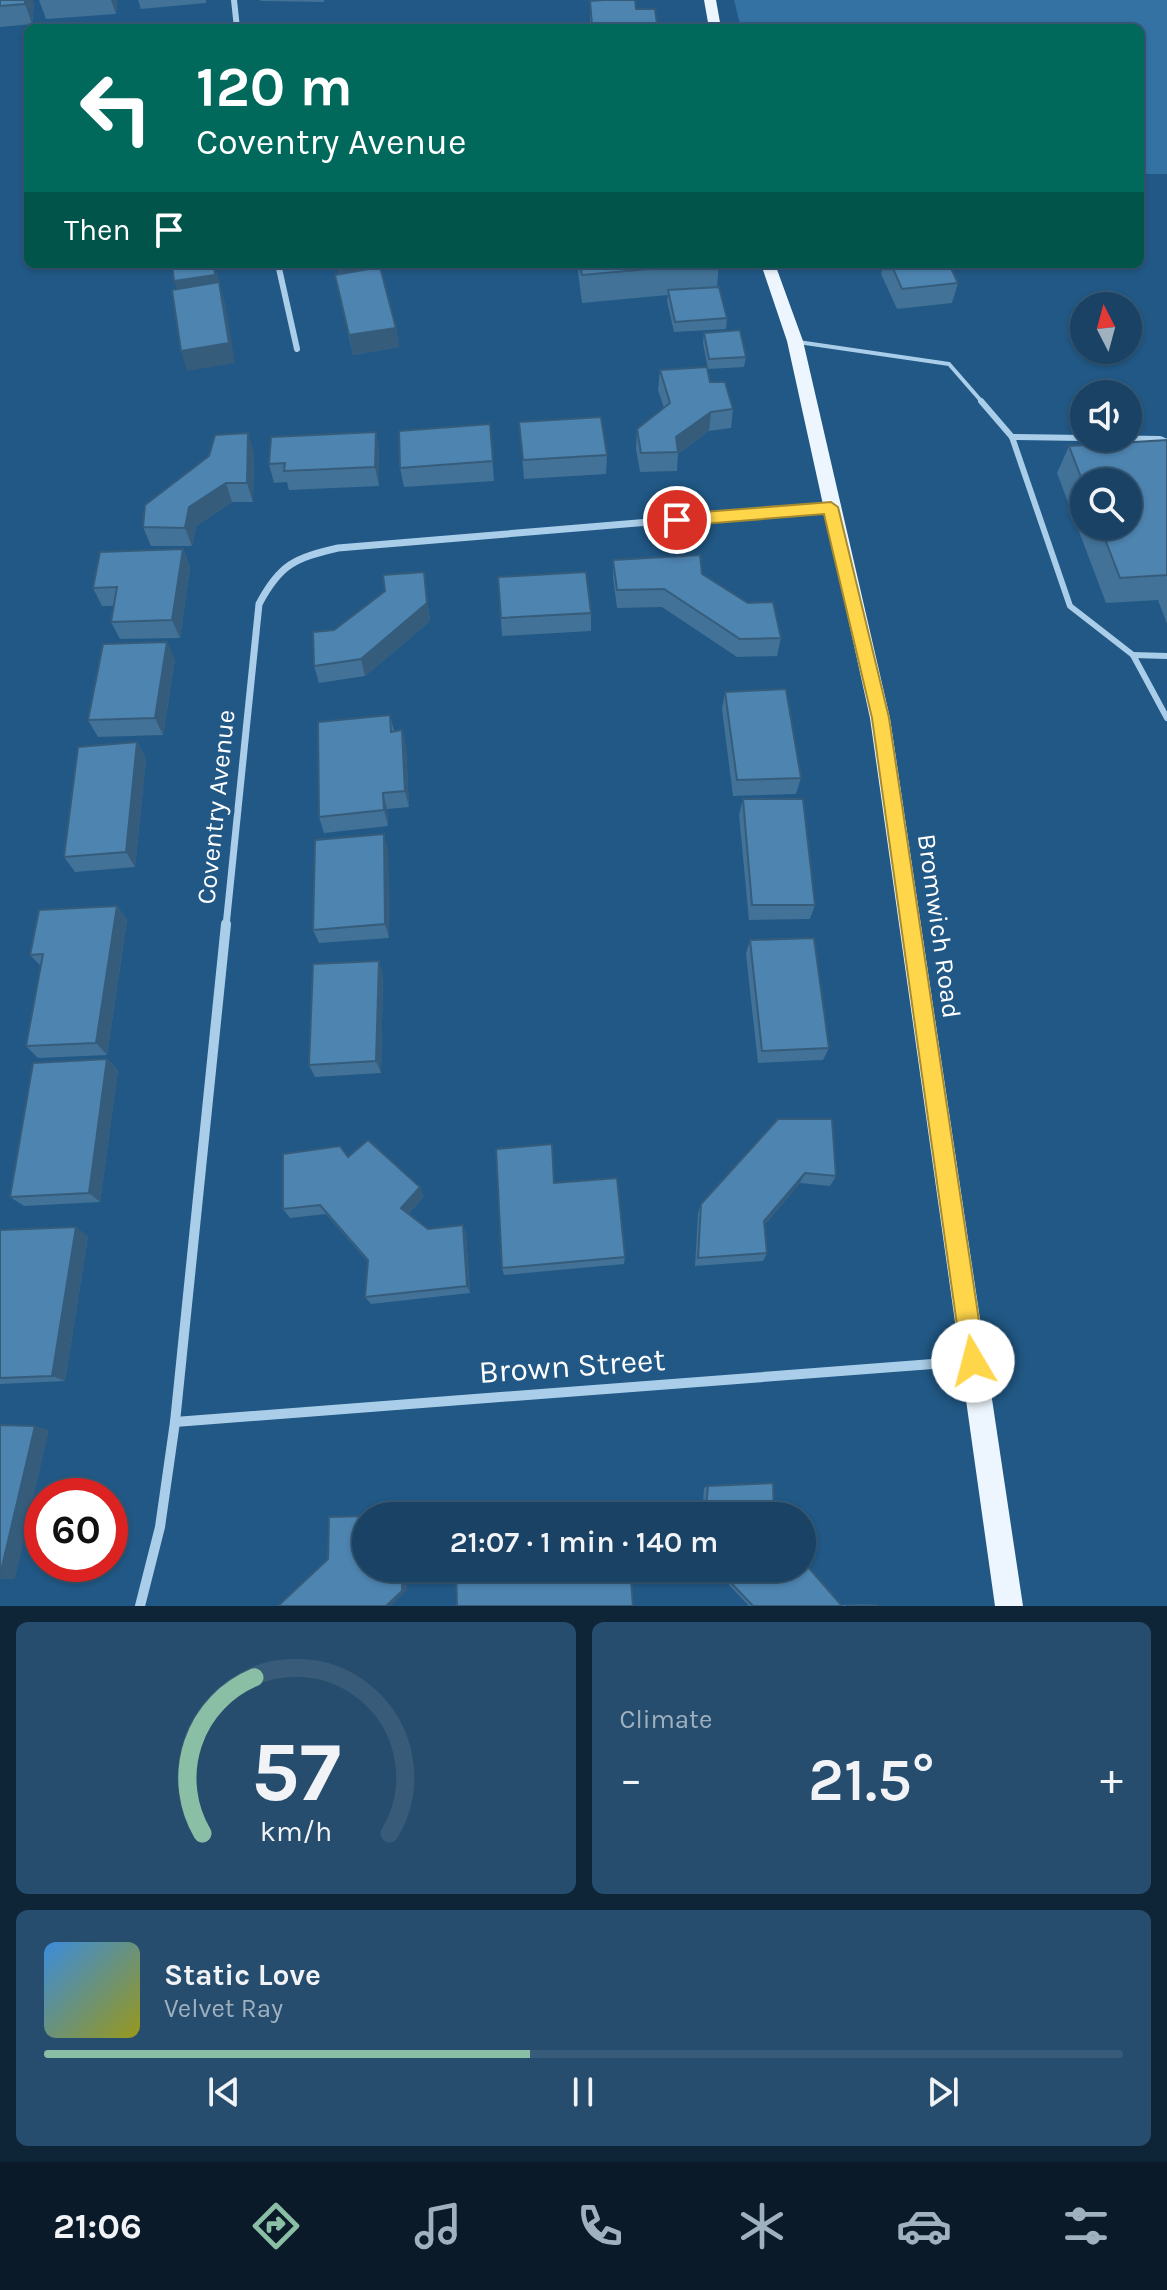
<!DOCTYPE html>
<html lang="en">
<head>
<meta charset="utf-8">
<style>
	body { margin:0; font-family:Karla,sans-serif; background:#264d6d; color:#f1f3f6; height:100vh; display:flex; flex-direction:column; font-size:30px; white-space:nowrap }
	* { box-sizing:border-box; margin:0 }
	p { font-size:26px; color:#9fb0bf }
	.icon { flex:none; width:44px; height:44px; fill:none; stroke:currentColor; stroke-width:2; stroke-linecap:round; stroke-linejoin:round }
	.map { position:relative; height:1606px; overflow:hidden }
	.side { display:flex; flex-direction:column; gap:16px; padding:16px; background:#0e2437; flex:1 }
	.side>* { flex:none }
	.guide { position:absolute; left:24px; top:24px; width:1120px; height:244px; border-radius:12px; box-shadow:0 2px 6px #0004,0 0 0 2px #375b78; background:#00695c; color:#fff; overflow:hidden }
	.needle { width:52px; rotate:354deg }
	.buttons { position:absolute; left:1070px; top:292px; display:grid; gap:16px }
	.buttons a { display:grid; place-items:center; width:72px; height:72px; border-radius:50%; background:#194264; box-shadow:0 2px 6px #0004,0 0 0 2px #375b78; font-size:40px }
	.speed { position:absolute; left:24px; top:1478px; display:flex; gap:16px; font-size:40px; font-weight:700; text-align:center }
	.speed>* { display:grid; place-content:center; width:104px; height:104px; border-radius:50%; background:#194264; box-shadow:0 2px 6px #0004,0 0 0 2px #375b78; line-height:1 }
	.speed .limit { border:12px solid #d22; background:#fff; color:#111 }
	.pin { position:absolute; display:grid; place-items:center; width:68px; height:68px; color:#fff; margin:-34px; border:4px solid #fff; border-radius:50%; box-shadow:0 2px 8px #0007 }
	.me { position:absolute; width:88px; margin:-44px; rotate:352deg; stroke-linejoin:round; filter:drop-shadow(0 0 6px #0008) }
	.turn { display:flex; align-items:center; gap:28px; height:168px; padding:0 40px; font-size:36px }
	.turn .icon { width:104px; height:104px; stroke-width:2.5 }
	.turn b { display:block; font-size:56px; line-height:68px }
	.then { display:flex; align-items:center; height:76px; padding:0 40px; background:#0003; gap:16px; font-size:30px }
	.big { font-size:60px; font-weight:600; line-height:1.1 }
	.side .widget { flex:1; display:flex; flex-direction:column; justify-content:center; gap:12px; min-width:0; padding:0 28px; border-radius:12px; background:#264d6d }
	.side .dial { align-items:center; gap:0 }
	.dial svg { height:208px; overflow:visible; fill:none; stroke:#375b78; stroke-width:7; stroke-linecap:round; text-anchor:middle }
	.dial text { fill:#f1f3f6; stroke:none }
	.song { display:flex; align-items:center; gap:24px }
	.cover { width:96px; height:96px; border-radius:12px; background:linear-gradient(135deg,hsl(210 70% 55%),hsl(60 70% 35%)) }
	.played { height:8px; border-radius:4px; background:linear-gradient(90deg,#8abfa5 45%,#375b78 45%) }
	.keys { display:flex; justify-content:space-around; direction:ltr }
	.heat { display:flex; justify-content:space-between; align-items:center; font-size:44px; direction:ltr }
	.side .tiles { flex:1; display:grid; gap:16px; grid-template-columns:1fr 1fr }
	.widget:last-child { grid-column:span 2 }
	.trip { position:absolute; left:352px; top:1502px; width:464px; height:80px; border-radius:40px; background:#194264; box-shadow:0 2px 6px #0004,0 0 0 2px #375b78; font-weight:600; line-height:80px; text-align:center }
	.menu { display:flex; height:128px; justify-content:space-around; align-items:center; background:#0a1a28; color:#9fb0bf }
	.menu .icon { width:56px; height:56px }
	.menu .active { color:#8abfa5 }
	.menu b { font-size:36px; color:#f1f3f6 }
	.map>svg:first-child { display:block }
	.green { fill:#3472a3 }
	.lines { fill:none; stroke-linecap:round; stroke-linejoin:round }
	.lane-far1 { stroke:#aacee9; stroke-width:4 }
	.lane { stroke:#aacee9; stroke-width:6 }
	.street-far2 { stroke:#aacee9; stroke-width:6 }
	.street-far1 { stroke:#aacee9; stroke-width:7 }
	.street { stroke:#aacee9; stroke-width:10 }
	.primary { fill:#edf6fe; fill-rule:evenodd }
	.wall { fill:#427297; fill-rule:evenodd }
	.shaded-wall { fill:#365c7b }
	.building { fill:#4d84b0; stroke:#365c7b; stroke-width:2 }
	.route { fill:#ffd54a; stroke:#a68a30; stroke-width:2 }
	.labels { text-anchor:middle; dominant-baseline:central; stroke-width:8; stroke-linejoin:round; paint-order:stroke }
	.street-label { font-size:26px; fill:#fff; stroke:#215885 }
	.near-street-label { font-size:32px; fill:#fff; stroke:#215885 }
</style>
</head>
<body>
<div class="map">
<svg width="1167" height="1606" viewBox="0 0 1167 1606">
	<rect width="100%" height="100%" fill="#215885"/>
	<path class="green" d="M734,0H1167V174H1140V28H741Z"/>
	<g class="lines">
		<path class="lane-far1" d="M798,342L949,364L983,403"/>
		<g class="lane">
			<path d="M981,401L1012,437L1070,606L1133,655L1167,718"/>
			<path d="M1012,437L1084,438"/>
			<path d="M1095,438L1160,439L1167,442"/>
			<path d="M1133,655L1167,656"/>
		</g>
		<g class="street-far2">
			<path d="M234,0L237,28"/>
			<path d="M278,264L297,349"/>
		</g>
		<path class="street-far1" d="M226,926L259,604C280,564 295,558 338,548L831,507"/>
		<g class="street">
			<path d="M175,1422L972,1361"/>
			<path d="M140,1606L160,1527L175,1422L226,924"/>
		</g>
		<g class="primary">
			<path d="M704,0H716L721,28H709Z"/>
			<path d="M761,264H775L803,341L890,718L1023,1606H995L870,718L787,341Z"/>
		</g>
	</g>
	<g class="wall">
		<path d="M0,0L34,3L32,24L0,27Z"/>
		<path d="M39,0H117L116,14L46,19Z"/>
		<path d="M138,0H206V3L141,9Z"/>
		<path d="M260,0H324V2L261,1Z"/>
		<path d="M592,0H635L636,9L657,24V28H590V1H592Z"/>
		<path d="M337,264H379L396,328L399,347L353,355L335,275L339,274Z"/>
		<path d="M577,264H719L717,287L727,318L726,329L674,332L667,301L668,295L582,303Z"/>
		<path d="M883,264H949L958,283L952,303L897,309L881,274Z"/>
		<path d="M704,333L746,357L744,367L708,369L703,343Z"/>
		<path d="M660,370L710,382L733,409L731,428L709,431L678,454L677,471L640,472L636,449L637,429L664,408L658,390Z"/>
		<path d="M519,422L607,455L606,474L524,479Z"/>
		<path d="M490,424L494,481L404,487L400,468Z"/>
		<path d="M376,432L379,451V486L289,490L287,482L274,483L269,464Z"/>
		<path d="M1167,440V624L1158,600L1106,603L1057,473L1069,446ZM1084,482L1128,526H1084Z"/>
		<path d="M254,452L253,502H232L196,526L192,546H151L143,527Z"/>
		<path d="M183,549L190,568L180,638L120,639L111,622L114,606H102L93,588Z"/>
		<path d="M613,560L702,574L781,638L777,656L737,657L662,607L617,608L613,578Z"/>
		<path d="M498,577L591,613V631L502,636Z"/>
		<path d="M426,591L430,621L365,676L319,683L314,666L334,630Z"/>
		<path d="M175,659L163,735L98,737L88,720Z"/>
		<path d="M725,692L801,778L796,794L733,796L722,709Z"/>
		<path d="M390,715L394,731L402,730L406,747L409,807L387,809L388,826L324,833L319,817Z"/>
		<path d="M137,742L146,759L135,867L75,872L64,857Z"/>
		<path d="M743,799L815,905L810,919L749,920L739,815Z"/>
		<path d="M388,850L389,938L319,943L313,930Z"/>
		<path d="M117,906L127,920L107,1055L38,1058L26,1046L41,966L30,955Z"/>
		<path d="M750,940L829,1048L823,1060L758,1063L746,954Z"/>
		<path d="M383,974L381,1073L315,1077L309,1065Z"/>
		<path d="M107,1059L118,1070L100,1202L24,1206L10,1197Z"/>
		<path d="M778,1119L836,1176L830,1186L800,1183L765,1224L767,1253L763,1261L695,1266L698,1213L701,1204Z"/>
		<path d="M348,1157L424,1196L408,1214L428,1229L463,1225L466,1234L470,1293L371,1304L365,1297L368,1262L326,1214L290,1218L283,1209Z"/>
		<path d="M0,1230L88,1236L65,1381L0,1384Z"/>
		<path d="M625,1257L624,1264L504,1275L502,1268Z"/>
		<path d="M708,1486L774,1516H702L704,1488Z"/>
		<path d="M713,1568H802L841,1605L869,1604L877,1605L878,1606H749Z"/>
	</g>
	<g class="shaded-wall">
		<path d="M25,0H33L34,3L32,24L25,4Z"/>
		<path d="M111,0H117L116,14Z"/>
		<path d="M214,264H216L221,295L181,301L174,281Z"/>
		<path d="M379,265L381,275L341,281L339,271Z"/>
		<path d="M219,282L225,302L235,363L187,371L181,351Z"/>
		<path d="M396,328L399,347L353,355L349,335Z"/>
		<path d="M711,412L709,431L678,454L676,437Z"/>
		<path d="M376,432L379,451V486L375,467Z"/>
		<path d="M248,433L254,452L253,502L247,483Z"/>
		<path d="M226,483L232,502L196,526L192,546L185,528L189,507Z"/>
		<path d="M183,549L190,568L180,638L172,620Z"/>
		<path d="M424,572L430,621L365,676L361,659Z"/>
		<path d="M167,642L175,659L163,735L155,718Z"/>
		<path d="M402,730L406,747L409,807L405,791Z"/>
		<path d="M137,742L146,759L135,867L126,852Z"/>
		<path d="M383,793L387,809L388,826L384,810Z"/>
		<path d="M384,834L388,850L389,938L385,924Z"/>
		<path d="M117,906L127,920L107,1055L96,1043Z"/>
		<path d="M379,961L383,974L381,1073L376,1061Z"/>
		<path d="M107,1059L118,1070L100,1202L89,1193Z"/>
		<path d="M805,1173L800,1183L760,1229L764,1221Z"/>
		<path d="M420,1187L424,1196L405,1217L401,1208Z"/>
		<path d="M463,1225L466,1234L470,1293L467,1286Z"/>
		<path d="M76,1227L88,1236L65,1381L52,1376Z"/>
		<path d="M35,1426L49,1430L15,1579H0Z"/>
		<path d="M402,1568H407V1590L391,1606H386Z"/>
	</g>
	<g class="building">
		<path d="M0,0H25V4L0,6Z"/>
		<path d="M604,0H635L636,9H655L657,24L592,25L590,1Z"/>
		<path d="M172,264H214L215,275L174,281Z"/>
		<path d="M338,264H379V265L339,271Z"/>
		<path d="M580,264H706L582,275Z"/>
		<path d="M891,264H949L958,283L902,289Z"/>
		<path d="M380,267L396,328L349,335L335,275Z"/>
		<path d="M219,282L229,343L181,351L172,290Z"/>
		<path d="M719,287L727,318L675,322L668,290Z"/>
		<path d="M740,330L746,357L709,359L704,333Z"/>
		<path d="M707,367L710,382H725L733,409L711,412L676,437L678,452L641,453L637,429L670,403L660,370Z"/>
		<path d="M601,417L607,455L523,460L519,422Z"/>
		<path d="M490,424L493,461L400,468L399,431Z"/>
		<path d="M376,432L375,467L284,471L285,463L269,464L271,437Z"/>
		<path d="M248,433L247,483H226L189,507L185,528L143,527L145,505L209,456L215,435Z"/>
		<path d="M1167,440V575L1120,578L1100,526H1128V482H1084V485L1069,446Z"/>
		<path d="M183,549L172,620L111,622L117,587L93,588L100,552Z"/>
		<path d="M700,555L702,574L748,603L773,602L781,638L740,639L664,589L617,590L613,560Z"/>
		<path d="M424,572L427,603L361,659L314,666L313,632L334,630L385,591L383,575Z"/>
		<path d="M586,572L591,613L501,618L498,577Z"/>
		<path d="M167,642L155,718L88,720L103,644Z"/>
		<path d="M786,689L801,778L737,780L725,692Z"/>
		<path d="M390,715L391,732L402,730L405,791L383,793L384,810L319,817L318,722Z"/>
		<path d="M137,742L126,852L64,857L78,747Z"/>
		<path d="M743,799H803L815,905H752Z"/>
		<path d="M384,834L385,924L313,930L315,840Z"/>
		<path d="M117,906L96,1043L26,1046L43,954L30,955L39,910Z"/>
		<path d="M814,938L829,1048L762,1051L750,940Z"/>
		<path d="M379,961L376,1061L309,1065L313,964Z"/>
		<path d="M107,1059L89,1193L10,1197L33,1063Z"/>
		<path d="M778,1119H832L836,1176L805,1173L764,1221L767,1253L698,1258L701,1204Z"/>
		<path d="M368,1140L420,1187L401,1208L428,1229L463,1225L467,1286L365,1297L368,1260L320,1205L283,1209V1154L340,1146L348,1157Z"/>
		<path d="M552,1144L554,1183L617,1178L625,1257L502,1268L496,1149Z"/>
		<path d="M76,1227L52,1376L0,1378V1230Z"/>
		<path d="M0,1425L35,1426L0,1575Z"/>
		<path d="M773,1483L774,1516H705L708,1486Z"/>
		<path d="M625,1514V1516H602Z"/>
		<path d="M366,1516V1568H402V1591L386,1606H278L328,1559L329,1517Z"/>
		<path d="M802,1560L842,1606H753L717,1568H802Z"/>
		<path d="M456,1568H630L633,1606H457Z"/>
		<path d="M877,1605L878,1606H846Z"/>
	</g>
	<path class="route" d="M831,502L838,507L889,718L985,1361L982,1369L973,1373L965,1369L962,1361L872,718L824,514L677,526L669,520L677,514Z"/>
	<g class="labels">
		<g class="street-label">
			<text transform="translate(216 807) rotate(-84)">Coventry Avenue</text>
			<text transform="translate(939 926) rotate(82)">Bromwich Road</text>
		</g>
		<g class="near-street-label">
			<text transform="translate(572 1366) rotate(-4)">Brown Street</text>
		</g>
	</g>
</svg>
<div class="buttons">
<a><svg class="needle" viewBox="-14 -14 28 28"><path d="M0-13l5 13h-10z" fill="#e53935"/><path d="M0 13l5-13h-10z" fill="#9fb0bf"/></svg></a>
<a><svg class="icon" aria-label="sound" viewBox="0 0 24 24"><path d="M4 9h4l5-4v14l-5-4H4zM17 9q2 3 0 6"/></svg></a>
<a><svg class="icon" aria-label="search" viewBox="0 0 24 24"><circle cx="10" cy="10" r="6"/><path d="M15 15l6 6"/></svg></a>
</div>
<div class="speed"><div class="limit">60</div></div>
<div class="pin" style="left:677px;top:520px;background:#d93025"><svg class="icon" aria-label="arrive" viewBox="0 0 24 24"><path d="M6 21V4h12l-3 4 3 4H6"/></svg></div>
<svg class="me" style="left:973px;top:1361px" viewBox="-20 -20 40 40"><circle r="19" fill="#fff"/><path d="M0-13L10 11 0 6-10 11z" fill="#ffd54a"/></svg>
<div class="trip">21:07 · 1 min · 140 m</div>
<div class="guide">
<div class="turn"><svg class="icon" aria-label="left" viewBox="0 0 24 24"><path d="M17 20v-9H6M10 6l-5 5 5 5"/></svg><div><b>120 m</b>Coventry Avenue</div></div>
<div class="then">Then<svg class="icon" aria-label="arrive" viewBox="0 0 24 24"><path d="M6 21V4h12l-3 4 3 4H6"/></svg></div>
</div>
</div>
<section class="side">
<div class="tiles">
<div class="widget dial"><svg viewBox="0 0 100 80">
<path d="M14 69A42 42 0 1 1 86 69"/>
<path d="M14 69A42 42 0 0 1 34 9" stroke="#8abfa5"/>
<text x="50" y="56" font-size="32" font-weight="700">57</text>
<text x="50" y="72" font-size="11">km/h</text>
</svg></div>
<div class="widget"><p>Climate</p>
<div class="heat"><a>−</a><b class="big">21.5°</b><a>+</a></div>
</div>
<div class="widget">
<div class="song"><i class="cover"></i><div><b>Static Love</b><p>Velvet Ray</p></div></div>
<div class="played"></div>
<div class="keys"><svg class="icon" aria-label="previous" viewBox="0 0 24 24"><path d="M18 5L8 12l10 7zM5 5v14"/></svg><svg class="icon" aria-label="pause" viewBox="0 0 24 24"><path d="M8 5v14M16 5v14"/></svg><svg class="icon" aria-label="next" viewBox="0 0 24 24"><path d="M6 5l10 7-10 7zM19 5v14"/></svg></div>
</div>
</div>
</section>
<nav class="menu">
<b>21:06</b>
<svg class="icon active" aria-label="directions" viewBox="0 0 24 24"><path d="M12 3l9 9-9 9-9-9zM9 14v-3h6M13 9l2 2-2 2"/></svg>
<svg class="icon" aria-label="music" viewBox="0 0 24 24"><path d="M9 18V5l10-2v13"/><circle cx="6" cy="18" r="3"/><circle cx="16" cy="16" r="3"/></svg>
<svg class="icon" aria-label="phone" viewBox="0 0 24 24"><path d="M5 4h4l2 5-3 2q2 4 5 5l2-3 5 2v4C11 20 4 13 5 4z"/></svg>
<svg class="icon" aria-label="climate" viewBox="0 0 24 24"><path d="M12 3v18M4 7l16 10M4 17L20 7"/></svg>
<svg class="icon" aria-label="car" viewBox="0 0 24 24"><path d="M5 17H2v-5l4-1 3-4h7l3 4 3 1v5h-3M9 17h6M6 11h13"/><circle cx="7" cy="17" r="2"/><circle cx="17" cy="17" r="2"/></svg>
<svg class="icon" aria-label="filters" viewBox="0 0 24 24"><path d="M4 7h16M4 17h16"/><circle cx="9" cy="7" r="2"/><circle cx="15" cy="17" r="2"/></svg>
</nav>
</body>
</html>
